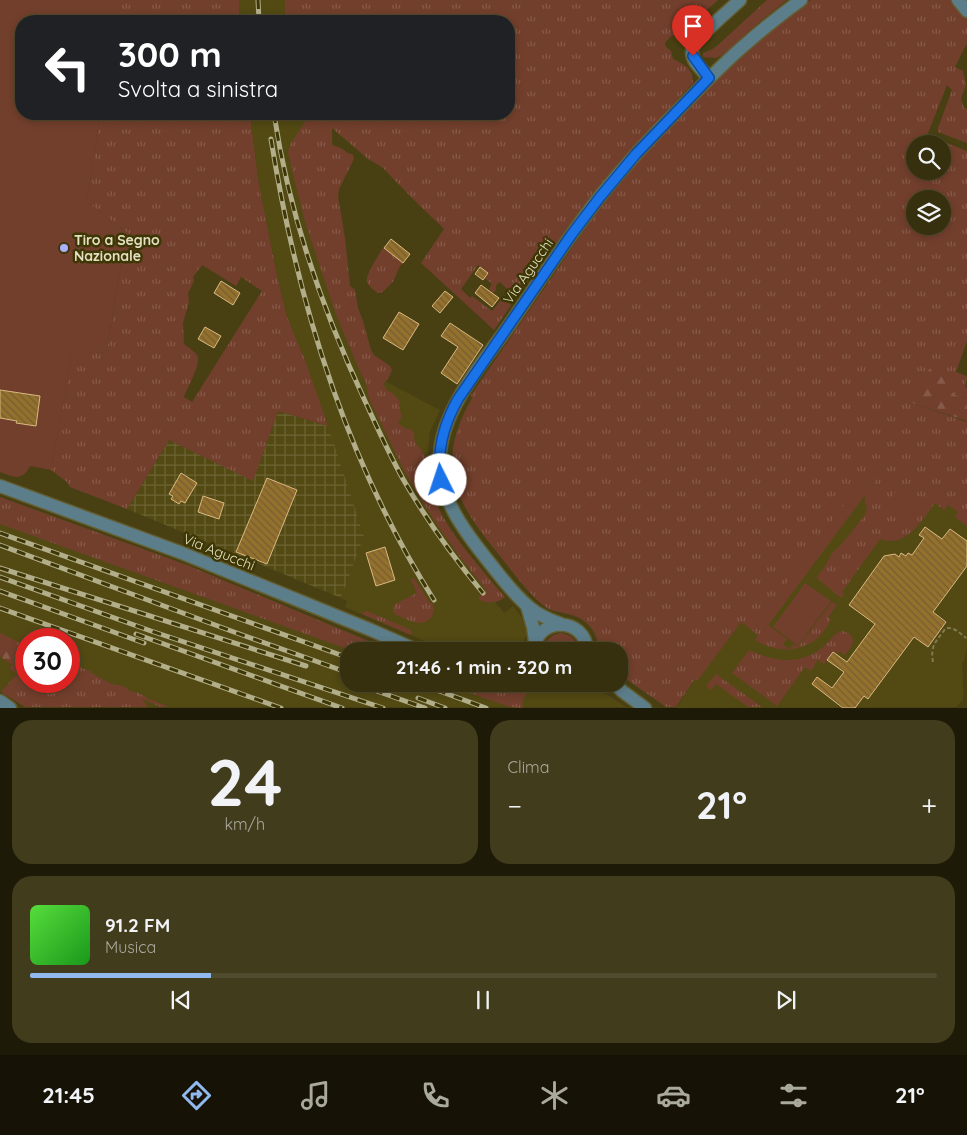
<!DOCTYPE html>
<html lang="it">
<head>
<meta charset="utf-8">
<style>
	body { margin:0; font-family:Quicksand,sans-serif; background:#413c1c; color:#f1f3f6; height:100vh; display:flex; flex-direction:column; font-size:19px; white-space:nowrap }
	* { box-sizing:border-box; margin:0 }
	p { font-size:16px; color:#aaa99e }
	.icon { flex:none; width:28px; height:28px; fill:none; stroke:currentColor; stroke-width:2; stroke-linecap:round; stroke-linejoin:round }
	.map { position:relative; height:708px; overflow:hidden }
	.panel { display:flex; flex-direction:column; gap:12px; padding:12px; background:#1e1a08; flex:1 }
	.panel>* { flex:none }
	.guide { position:absolute; left:15px; top:15px; width:500px; height:105px; border-radius:20px; box-shadow:0 2px 8px #0003,0 0 0 1px #504b2e; background:#202124; color:#fff; overflow:hidden }
	.tools { position:absolute; left:906px; top:135px; display:grid; gap:10px }
	.tools a { display:grid; place-items:center; width:45px; height:45px; border-radius:50%; background:#36300e; box-shadow:0 2px 8px #0003,0 0 0 1px #504b2e; font-size:25px }
	.speed { position:absolute; left:15px; top:628px; display:flex; gap:10px; font-size:25px; font-weight:700; text-align:center }
	.speed>* { display:grid; place-content:center; width:65px; height:65px; border-radius:50%; background:#36300e; box-shadow:0 2px 8px #0003,0 0 0 1px #504b2e; line-height:1 }
	.speed .limit { border:8px solid #d22; background:#fff; color:#111 }
	.pin { position:absolute; display:grid; place-items:center; width:42px; height:42px; color:#fff; margin:-51px -21px; border-radius:50% 50% 50% 0; rotate:-45deg; box-shadow:0 0 5px #0007 }
	.pin .icon { rotate:45deg }
	.me { position:absolute; width:55px; margin:-28px; rotate:356deg; stroke-linejoin:round; filter:drop-shadow(0 0 4px #0008) }
	.turn { display:flex; align-items:center; gap:18px; height:105px; padding:0 20px; font-size:22px }
	.turn .icon { width:65px; height:65px; stroke-width:2.5 }
	.turn b { display:block; font-size:35px; line-height:42px }
	.big { font-size:38px; font-weight:700; line-height:1.1 }
	.panel .widget { flex:1; display:flex; flex-direction:column; justify-content:center; gap:8px; min-width:0; padding:0 18px; border-radius:20px; background:#413c1c }
	.panel .dial { align-items:center; gap:0 }
	.dial b { font-size:65px; line-height:1 }
	.song { display:flex; align-items:center; gap:15px }
	.cover { width:60px; height:60px; border-radius:8px; background:linear-gradient(135deg,hsl(110 70% 55%),hsl(120 70% 35%)) }
	.played { height:5px; border-radius:2px; background:linear-gradient(90deg,#90b9f0 20%,#504b2e 20%) }
	.keys { display:flex; justify-content:space-around; direction:ltr }
	.heat { display:flex; justify-content:space-between; align-items:center; font-size:28px; direction:ltr }
	.panel .tiles { flex:1; display:grid; gap:12px; grid-template-columns:1fr 1fr }
	.widget:last-child { grid-column:span 2 }
	.trip { position:absolute; left:340px; top:642px; width:288px; height:50px; border-radius:20px; background:#36300e; box-shadow:0 2px 8px #0003,0 0 0 1px #504b2e; font-weight:700; line-height:50px; text-align:center }
	.tab-bar { display:flex; height:80px; justify-content:space-around; align-items:center; background:#161306; color:#aaa99e }
	.tab-bar .icon { width:35px; height:35px }
	.tab-bar .selected { color:#90b9f0 }
	.tab-bar b { font-size:22px; color:#f1f3f6 }
	.map>svg:first-child { display:block }
	.built { fill:#524913; fill-rule:evenodd }
	.industrial { fill:url(#industrial-grid) }
	.grass { fill:url(#grass-tufts); fill-rule:evenodd }
	.forest { fill:url(#forest-firs) }
	.garden { fill:#723f2c }
	.building { fill:url(#building-back-hatch); stroke:#dab982 }
	.lines { fill:none; stroke-linecap:round; stroke-linejoin:round }
	.minor-casing { stroke:#645d31; stroke-width:15 }
	.path { stroke:#807a51; stroke-width:2; stroke-dasharray:4 2.5; stroke-linecap:butt }
	.minor { stroke:#5c7e8a; stroke-width:12 }
	.rail-casing { stroke:#b3ae8a; stroke-width:5 }
	.rail { stroke:#3d3605; stroke-width:3; stroke-dasharray:9; stroke-linecap:butt }
	.route-casing { stroke:#114b97; stroke-width:12 }
	.route { stroke:#1a73e8; stroke-width:9 }
	.poi-dot { fill:#aab0fb; stroke:#3d3605; stroke-width:2 }
	.labels { text-anchor:middle; dominant-baseline:central; stroke-width:5; stroke-linejoin:round; paint-order:stroke }
	.poi-label { font-size:14px; font-weight:bold; fill:#e3dfc0; stroke:#3d3605; text-anchor:start }
	.street-label { font-size:14px; fill:#e3dfc0; stroke:#3d3605 }
</style>
</head>
<body>
<div class="map">
<svg width="967" height="708" viewBox="0 0 967 708">
	<defs>
		<pattern id="industrial-grid" width="8" height="8" patternUnits="userSpaceOnUse" patternTransform="scale(1.25)"><rect width="8" height="8" fill="#524913"/><path d="M0 4h8M4 0v8" fill="none" stroke="#6b6334"/></pattern>
		<pattern id="grass-tufts" width="24" height="20" patternUnits="userSpaceOnUse" patternTransform="scale(1.25)"><rect width="24" height="20" fill="#723f2c"/><path d="M3 7l-1-3M5 7V3M7 7l1-3M15 17l-1-3M17 17v-4M19 17l1-3" fill="none" stroke="#865a49"/></pattern>
		<pattern id="forest-firs" width="22" height="20" patternUnits="userSpaceOnUse" patternTransform="scale(1.25)"><rect width="22" height="20" fill="#723f2c"/><path d="M5 1l3.5 6h-7zM16 11l3.5 6h-7z" fill="#865a49"/></pattern>
		<pattern id="building-back-hatch" width="6" height="6" patternUnits="userSpaceOnUse" patternTransform="scale(1.25)"><rect width="6" height="6" fill="#94702d"/><path d="M-1 5l2 2M0 0l6 6M5-1l2 2" fill="none" stroke="#745e32"/></pattern>
	</defs>
	<rect width="100%" height="100%" fill="#484012"/>
	<g class="built">
		<rect x="239" y="0" width="46" height="21"/>
		<path d="M250,114H324L332,127L334,188L343,287L385,381L440,410L430,432L428,449L427,471L431,492L439,511L455,536L492,583L505,597L502,599L495,602L504,613L513,606L523,619L526,627V636L523,644L518,651H448L345,607L347,601L341,598L364,536L305,360L287,317L276,271L258,179Z"/>
		<path d="M864,448L967,506V648L964,661L962,663L963,687L964,692L962,701L956,707L676,708L696,678Z"/>
		<path d="M0,497L187,565L392,651H349V684H538L558,690L587,689L598,691L608,695L626,707H25L0,691ZM26,639H69V681H26Z"/>
	</g>
	<path class="industrial" d="M278,411L328,426L364,536L341,598L127,509L169,440L253,480Z"/>
	<g class="grass">
		<path d="M0,0H239V21H21Z"/>
		<path d="M285,0H718L682,32L670,37L665,43L666,47L671,51L673,59C685,65 693,68 693,83L622,159L592,195L516,297L500,282C496,284 496,286 496,290L493,293L489,289L492,284L485,278L488,273L478,265L461,289L470,298L472,296L492,311L501,300L507,301L511,305L494,330L421,263L444,229L413,199L382,167L368,159L332,128V145L341,148L346,152L353,155L354,159L339,189L338,197L345,238L350,286L355,290L358,308L363,321L371,350L374,355L390,366L392,370L388,379L384,383C384,390 388,390 392,393C395,395 398,399 400,402L399,406L402,417L398,423L406,429H411L414,434C413,446 421,446 425,456L427,457C426,497 448,528 472,558C483,571 493,584 505,597C498,603 485,605 478,598L486,590L460,557L442,532L423,503L405,472L369,399L366,383L358,367L336,314L306,225L294,178L288,152L291,143L305,122L306,114H509V21H285Z"/>
		<path d="M767,0H787L763,19L722,55L716,58L703,57V53L711,50L718,45Z"/>
		<path d="M811,0H952L967,17V43L955,67L963,71L966,85L961,98L964,108L967,109V143L938,132V128L952,90L947,85L928,133L929,136L967,151V341L956,372L967,376L965,387L967,388V398L955,395L941,374L912,403L967,422V526L955,517L958,512L948,505L944,510L935,503C922,520 906,549 880,539L842,592L844,594L841,598L818,579L817,576L824,568L832,553L840,546L861,520L866,513L867,507C859,496 872,485 879,476L763,632L768,625L787,639L783,644L789,649L794,644L798,647L832,602L837,605L828,617L831,620C827,626 824,632 819,637C801,653 774,653 755,640L758,635L741,622L698,680L695,679L676,707H666L619,674V651H600C596,631 589,619 568,614C559,612 550,611 543,605C528,593 512,571 500,556C455,501 434,465 472,398L471,395L596,213L651,146L735,62L787,17ZM915,144H942V171H915ZM915,199H942V226H915Z"/>
		<path d="M100,114H250L258,179L276,271L287,317L305,360L328,426L278,411L253,481L169,440L127,509L70,487L67,482L51,470L73,347L106,353L122,257L134,238L87,202ZM202,265L236,286L241,277L262,291L192,402L184,397C187,388 202,363 197,355C194,351 188,347 184,344L183,323L189,302L188,293L194,281L193,277Z"/>
		<path d="M384,248L403,263C397,268 397,276 392,283C389,286 386,288 383,292L378,293C375,291 368,286 367,282C365,275 378,257 382,249Z"/>
		<path d="M0,497L187,565L392,651H353L0,524Z"/>
		<path d="M414,578L430,603L432,602C437,613 431,623 418,623C413,622 408,620 403,618C400,616 395,615 393,612C393,609 394,606 395,604L417,593L411,580Z"/>
		<path d="M367,611L409,629L412,632L411,635L362,614V613Z"/>
		<path d="M842,631C859,635 853,646 845,655L839,651L837,654L833,652L824,664L818,660L811,671L805,667L777,706L732,673L749,650C775,662 801,666 824,646C830,641 834,633 842,631Z"/>
		<path d="M0,633L26,646V658C18,654 11,652 11,642L0,638Z"/>
		<path d="M561,633C572,635 578,641 579,651H543C544,640 551,635 561,633Z"/>
		<path d="M69,663L90,671L93,674L112,684L123,686L132,692L139,693L147,698L169,707H161L142,699L148,707H25L1,692L17,674L9,668L12,665L24,669L26,668V681H69Z"/>
		<path d="M716,674L762,707H748L716,684L711,690L706,686Z"/>
		<path d="M444,684H538C530,691 520,696 523,708L510,707Z"/>
	</g>
	<g class="forest">
		<path d="M931,367L941,374L955,395L967,398V421L912,403L908,397Z"/>
		<path d="M0,638L11,642C11,652 19,654 26,658V668C17,668 7,663 0,656Z"/>
	</g>
	<g class="garden">
		<path d="M0,0H116L113,21H21V114H100L87,202L134,238L122,257L106,353L73,348L51,470L30,466C22,482 14,477 0,472Z"/>
		<path d="M870,469L879,476L763,632L755,626Z"/>
		<path d="M893,493C917,494 921,523 899,531L897,530Z"/>
		<path d="M805,583L831,601L798,646L773,627Z"/>
	</g>
	<g class="building">
		<path d="M391,239L410,254L403,263L384,248Z"/>
		<path d="M480,267L488,273L483,280L475,274Z"/>
		<path d="M221,281L240,293L233,305L214,293Z"/>
		<path d="M481,285L499,298L492,307L475,293Z"/>
		<path d="M445,291L453,297L440,313L432,306Z"/>
		<path d="M399,312L419,324L403,350L383,338Z"/>
		<path d="M450,323L483,345L457,384L441,373L458,347L441,336Z"/>
		<path d="M205,327L221,336L214,348L198,339Z"/>
		<path d="M0,390L40,396L36,426L16,423L17,421L0,418Z"/>
		<path d="M181,473L197,483L185,503L181,501L179,504L171,499L173,496L169,494Z"/>
		<path d="M267,478L297,490L267,564L236,552Z"/>
		<path d="M203,496L224,503L219,519L198,512Z"/>
		<path d="M925,527L942,539L950,529L967,541V566L933,612L946,622L928,647L914,637L868,699L864,696L855,708H843L812,684L817,677L832,688L844,672L827,660L833,652L847,662L875,624L849,605L884,556L895,554L899,557L901,553L906,556L908,553L912,555L924,538L919,535Z"/>
		<path d="M385,547L395,580L376,586L366,553Z"/>
	</g>
	<g class="lines">
		<defs>
			<g id="minor">
				<path d="M958,0L967,11"/>
				<path d="M709,78C703,71 692,62 692,52C691,41 731,9 740,0"/>
				<path d="M0,486L182,553L371,630L419,651"/>
				<path d="M527,606L533,627L535,642"/>
				<path d="M561,624C550,620 538,615 529,607C514,595 501,577 489,562C464,531 437,496 440,454C443,408 482,364 508,327C538,283 568,237 601,195C626,164 652,136 680,108C702,86 723,63 747,43C764,28 782,14 801,0"/>
				<path d="M534,651C535,616 586,616 587,651"/>
				<path d="M615,684L622,691L645,708"/>
				<path d="M0,701L10,708"/>
			</g>
		</defs>
		<use href="#minor" class="minor-casing"/>
		<path class="path" d="M933,662C930,646 936,641 946,628C954,627 960,633 966,638"/>
		<use href="#minor" class="minor"/>
		<defs>
			<g id="rail">
				<path d="M258,0L259,21"/>
				<path d="M274,114C289,214 322,309 365,401C377,427 389,454 403,479C426,519 453,557 483,593"/>
				<path d="M271,139C297,301 346,461 434,600"/>
				<path d="M0,533L349,658"/>
				<path d="M0,545L234,632L349,673"/>
				<path d="M0,568L306,666"/>
				<path d="M0,577L151,631L383,708"/>
				<path d="M0,591L144,643"/>
				<path d="M0,608L281,708"/>
				<path d="M136,634L342,708"/>
				<path d="M357,684L425,708"/>
				<path d="M420,684L486,708"/>
				<path d="M418,698L445,708"/>
			</g>
		</defs>
		<use href="#rail" class="rail-casing"/>
		<use href="#rail" class="rail"/>
	</g>
	<g class="lines">
		<defs>
			<path id="route" d="M441,480C436,451 444,424 458,399L572,234L600,197L636,154L709,78L693,56"/>
		</defs>
		<use href="#route" class="route-casing"/>
		<use href="#route" class="route"/>
	</g>
	<circle class="poi-dot" cx="64" cy="248" r="5"/>
	<g class="labels">
		<g class="poi-label">
			<text x="74" y="240">Tiro a Segno<tspan x="74" dy="16">Nazionale</tspan></text>
		</g>
		<g class="street-label">
			<text transform="translate(528 271) rotate(-55)">Via Agucchi</text>
			<text transform="translate(219 552) rotate(22)">Via Agucchi</text>
		</g>
	</g>
</svg>
<div class="tools">
<a><svg class="icon" aria-label="search" viewBox="0 0 24 24"><circle cx="10" cy="10" r="6"/><path d="M15 15l6 6"/></svg></a>
<a><svg class="icon" aria-label="layers" viewBox="0 0 24 24"><path d="M12 4l9 5-9 5-9-5zM3 14l9 5 9-5"/></svg></a>
</div>
<div class="speed"><div class="limit">30</div></div>
<div class="pin" style="left:693px;top:56px;background:#d93025"><svg class="icon" aria-label="arrive" viewBox="0 0 24 24"><path d="M6 21V4h12l-3 4 3 4H6"/></svg></div>
<svg class="me" style="left:441px;top:480px" viewBox="-20 -20 40 40"><circle r="19" fill="#fff"/><path d="M0-13L10 11 0 6-10 11z" fill="#1a73e8"/></svg>
<div class="trip">21:46 · 1 min · 320 m</div>
<div class="guide">
<div class="turn"><svg class="icon" aria-label="left" viewBox="0 0 24 24"><path d="M17 20v-9H6M10 6l-5 5 5 5"/></svg><div><b>300 m</b>Svolta a sinistra</div></div>
</div>
</div>
<section class="panel">
<div class="tiles">
<div class="widget dial"><b>24</b><p>km/h</p></div>
<div class="widget"><p>Clima</p>
<div class="heat"><a>−</a><b class="big">21°</b><a>+</a></div>
</div>
<div class="widget">
<div class="song"><i class="cover"></i><div><b>91.2 FM</b><p>Musica</p></div></div>
<div class="played"></div>
<div class="keys"><svg class="icon" aria-label="previous" viewBox="0 0 24 24"><path d="M18 5L8 12l10 7zM5 5v14"/></svg><svg class="icon" aria-label="pause" viewBox="0 0 24 24"><path d="M8 5v14M16 5v14"/></svg><svg class="icon" aria-label="next" viewBox="0 0 24 24"><path d="M6 5l10 7-10 7zM19 5v14"/></svg></div>
</div>
</div>
</section>
<nav class="tab-bar">
<b>21:45</b>
<svg class="icon selected" aria-label="directions" viewBox="0 0 24 24"><path d="M12 3l9 9-9 9-9-9zM9 14v-3h6M13 9l2 2-2 2"/></svg>
<svg class="icon" aria-label="music" viewBox="0 0 24 24"><path d="M9 18V5l10-2v13"/><circle cx="6" cy="18" r="3"/><circle cx="16" cy="16" r="3"/></svg>
<svg class="icon" aria-label="phone" viewBox="0 0 24 24"><path d="M5 4h4l2 5-3 2q2 4 5 5l2-3 5 2v4C11 20 4 13 5 4z"/></svg>
<svg class="icon" aria-label="climate" viewBox="0 0 24 24"><path d="M12 3v18M4 7l16 10M4 17L20 7"/></svg>
<svg class="icon" aria-label="car" viewBox="0 0 24 24"><path d="M5 17H2v-5l4-1 3-4h7l3 4 3 1v5h-3M9 17h6M6 11h13"/><circle cx="7" cy="17" r="2"/><circle cx="17" cy="17" r="2"/></svg>
<svg class="icon" aria-label="filters" viewBox="0 0 24 24"><path d="M4 7h16M4 17h16"/><circle cx="9" cy="7" r="2"/><circle cx="15" cy="17" r="2"/></svg>
<b>21°</b>
</nav>
</body>
</html>
